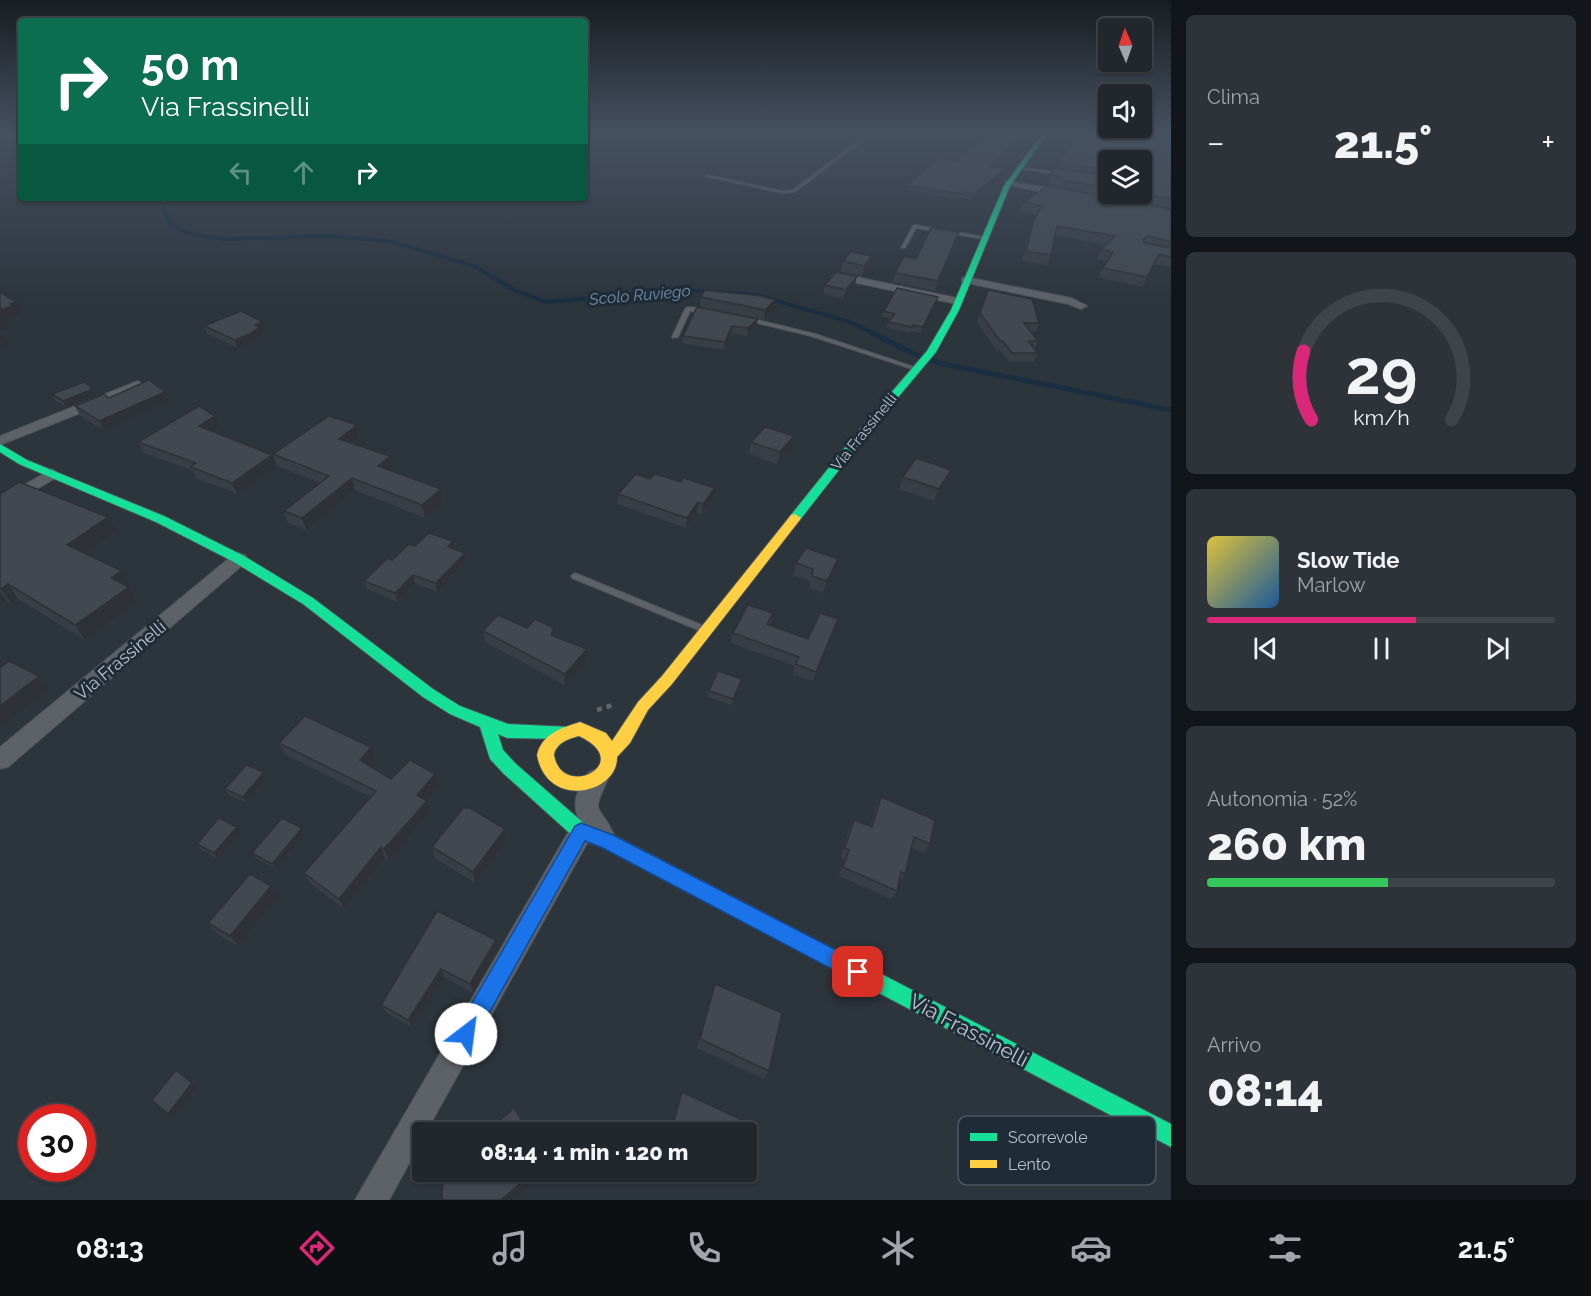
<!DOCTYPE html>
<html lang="it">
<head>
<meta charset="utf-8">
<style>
	body { margin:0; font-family:Raleway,sans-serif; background:#2d3339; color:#f1f3f6; height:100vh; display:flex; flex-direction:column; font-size:22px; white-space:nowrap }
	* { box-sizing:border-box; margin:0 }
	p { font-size:20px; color:#a2a5aa }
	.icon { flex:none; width:33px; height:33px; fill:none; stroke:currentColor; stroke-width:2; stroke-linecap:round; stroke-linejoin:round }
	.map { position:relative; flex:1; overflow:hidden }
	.drawer { display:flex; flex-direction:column; gap:15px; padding:15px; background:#121519; width:420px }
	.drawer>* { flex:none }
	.top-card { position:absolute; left:18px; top:18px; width:570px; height:183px; border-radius:6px; box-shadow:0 2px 4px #0004,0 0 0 2px #3e4449; background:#0b6e4f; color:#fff; overflow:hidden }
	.needle { width:39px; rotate:358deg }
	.buttons { position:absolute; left:1098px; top:18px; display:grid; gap:12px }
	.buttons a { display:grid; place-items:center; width:54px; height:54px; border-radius:6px; background:#21272d; box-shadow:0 2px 4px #0004,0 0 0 2px #3e4449; font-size:30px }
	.speed { position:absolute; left:18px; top:1104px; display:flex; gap:12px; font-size:30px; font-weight:700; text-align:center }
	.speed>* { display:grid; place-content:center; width:78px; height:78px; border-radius:50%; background:#21272d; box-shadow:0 2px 4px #0004,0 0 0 2px #3e4449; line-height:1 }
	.speed .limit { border:9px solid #d22; background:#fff; color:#111 }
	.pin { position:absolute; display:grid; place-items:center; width:51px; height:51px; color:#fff; margin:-26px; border-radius:12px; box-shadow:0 3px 9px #0006 }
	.me { position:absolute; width:66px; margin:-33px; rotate:30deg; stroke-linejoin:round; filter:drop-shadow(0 0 4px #0008) }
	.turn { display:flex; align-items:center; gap:21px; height:126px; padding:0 24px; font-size:27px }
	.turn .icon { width:78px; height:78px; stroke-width:2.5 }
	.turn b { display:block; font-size:42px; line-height:51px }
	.lanes { display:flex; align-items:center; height:57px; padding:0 24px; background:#0003; justify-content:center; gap:30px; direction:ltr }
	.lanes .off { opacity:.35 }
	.big { font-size:45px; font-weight:800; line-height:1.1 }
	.drawer .card { flex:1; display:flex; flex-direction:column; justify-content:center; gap:9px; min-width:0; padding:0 21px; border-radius:9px; background:#2d3339 }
	.drawer .dial { align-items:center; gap:0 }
	.dial svg { height:156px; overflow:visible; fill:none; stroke:#3e4449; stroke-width:7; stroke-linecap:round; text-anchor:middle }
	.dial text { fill:#f1f3f6; stroke:none }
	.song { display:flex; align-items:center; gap:18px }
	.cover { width:72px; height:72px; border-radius:9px; background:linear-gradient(135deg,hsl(50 70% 55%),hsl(210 70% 35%)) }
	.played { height:6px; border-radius:3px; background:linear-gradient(90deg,#db2777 60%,#3e4449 60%) }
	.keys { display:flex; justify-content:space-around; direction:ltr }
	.heat { display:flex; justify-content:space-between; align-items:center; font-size:33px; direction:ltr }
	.charge { height:9px; border-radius:4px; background:linear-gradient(90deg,#34c759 52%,#3e4449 0) }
	.trip { position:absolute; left:412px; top:1122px; width:345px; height:60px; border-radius:6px; background:#21272d; box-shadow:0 2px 4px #0004,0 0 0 2px #3e4449; font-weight:800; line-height:60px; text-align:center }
	.menu { display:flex; height:96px; justify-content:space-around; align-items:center; background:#0d1012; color:#a2a5aa }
	.menu .icon { width:42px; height:42px }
	.menu .selected { color:#db2777 }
	.menu b { font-size:27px; color:#f1f3f6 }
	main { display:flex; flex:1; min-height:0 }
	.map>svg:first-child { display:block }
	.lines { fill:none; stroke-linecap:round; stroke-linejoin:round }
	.stream-far2 { stroke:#1a2e41; stroke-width:3 }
	.stream-far1 { stroke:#1a2e41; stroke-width:4 }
	.stream { stroke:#1a2e41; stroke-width:5 }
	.lane-casing { stroke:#4a5158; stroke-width:2 }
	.street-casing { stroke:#4a5158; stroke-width:2 }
	.fast-casing { stroke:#4a5158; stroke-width:2 }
	.slow-casing { stroke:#4a5158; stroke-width:2 }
	.path { stroke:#5e666b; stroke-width:4.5; stroke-dasharray:5 5; stroke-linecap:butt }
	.lane { fill:#5d6269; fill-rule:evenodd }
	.street { fill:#5d6269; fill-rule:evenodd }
	.fast { fill:#16e098; fill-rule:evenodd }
	.slow { fill:#ffcf43; fill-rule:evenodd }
	.wall { fill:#383e45; fill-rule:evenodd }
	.shaded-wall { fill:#2e3238 }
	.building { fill:#414850; stroke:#2e3238; stroke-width:1.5 }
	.route { fill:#1a73e8; stroke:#114b97; stroke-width:1.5 }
	.labels { text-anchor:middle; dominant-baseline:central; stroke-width:6; stroke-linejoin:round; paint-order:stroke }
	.far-street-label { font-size:15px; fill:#b7c1cc; stroke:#1f2b37 }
	.far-water-label { font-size:16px; font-style:italic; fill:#708fab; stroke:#1f2b37 }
	.street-label { font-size:18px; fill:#b7c1cc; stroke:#1f2b37 }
	.near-street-label { font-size:21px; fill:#b7c1cc; stroke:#1f2b37 }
	.key { fill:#1f2b37; stroke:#4d5864; stroke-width:1.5 }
	.key-label { font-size:16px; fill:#b7c1cc }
</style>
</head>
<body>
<main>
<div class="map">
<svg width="1171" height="1200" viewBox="0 0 1171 1200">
	<rect width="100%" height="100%" fill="#2c343c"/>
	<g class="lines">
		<path class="stream-far2" d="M160,198L170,222"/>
		<path class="stream-far1" d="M169,220L170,224L190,234L225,239L329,236L388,241L474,266L516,291L546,302L690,290L756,295L850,322L873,333"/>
		<path class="stream" d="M870,332L912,353L939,363L1171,410"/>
		<defs>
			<g id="lane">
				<path d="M867,134H872L795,192L782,193L705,176L707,175L782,191L793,190Z"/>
				<path d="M1020,167L1062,173L1064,174L1062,175L1021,169Z"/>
				<path d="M915,225L984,237L986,238L984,239L916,228L905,248H901L913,226Z"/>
				<path d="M688,307L706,309L709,311L706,313L690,311L678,337L673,338L672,337L685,309Z"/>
				<path d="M746,317L815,334L920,369L915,370L811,336L744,320V318Z"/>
				<path d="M575,573L709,628L711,630L709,632H703L572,578L571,576Z"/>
			</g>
			<g id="street">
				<path d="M1006,181L1066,191L1070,194L1066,197L1009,185L1005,183Z"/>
				<path d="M837,273L957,298L963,301L957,304L833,278L832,276Z"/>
				<path d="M966,277L1071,298L1087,306L1081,309L1068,304L962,282V278Z"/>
				<path d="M138,381L144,385L143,388L0,445V436Z"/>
				<path d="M52,469L60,474L57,477L0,511V499Z"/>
				<path d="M239,553L245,555L248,559L245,563L8,767L0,769V747L233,555Z"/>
				<path d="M597,769L605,772L608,779C590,818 599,801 614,835L610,843L602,846L594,843L590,838L426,1132H423V1138L389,1200H355L573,824L580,822C570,802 578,789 589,772Z"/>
			</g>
			<g id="fast">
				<path d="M1042,134H1047L1010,186L959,310L936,352L868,433L799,521H791L789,518L791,515L860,429L927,351L951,310L1004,186Z"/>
				<path d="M0,444L27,460L164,516L244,556L313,598L433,689L460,706L508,724L570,727L572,732L570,737L564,739L507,738L498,734L503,750L516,764L587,826L613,835L1171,1124V1147L602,847L575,838L504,774L490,759L480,727L450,714L423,697L303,604L234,562L156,522L19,464L0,452Z"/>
			</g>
			<path id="slow" d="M795,514L801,518L799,521L672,684L648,710L630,743L617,757C618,794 547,810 537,755C542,734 561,728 580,722L606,733L612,741L638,702L662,676L791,515ZM579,736C637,763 562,801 554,755C556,743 568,739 579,736Z"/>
		</defs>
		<use href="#lane" class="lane-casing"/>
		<use href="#street" class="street-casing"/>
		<use href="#fast" class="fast-casing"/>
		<use href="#slow" class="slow-casing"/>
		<path class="path" d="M597,710L616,704"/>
		<use href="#lane" class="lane"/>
		<use href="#street" class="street"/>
		<use href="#fast" class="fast"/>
		<use href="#slow" class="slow"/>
	</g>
	<g class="wall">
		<path d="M987,134H1027L992,166L1004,174L972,200L961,198L960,200L907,190L908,185L955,161L989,135Z"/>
		<path d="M1171,134V209L1109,197L1171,209V267L1154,264L1142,287L1098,277L1103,268L1107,261L1096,259L1101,249L1106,245L1055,235L1051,255L1047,265L1022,261L1031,228L1037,215L1020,211L1024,202L1055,187L1056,185L1047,183L1050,175L1057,168L1059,162ZM1108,160L1142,194H1108Z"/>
		<path d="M959,232L935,291L893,282L895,273Z"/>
		<path d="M872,256L869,266L862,276L841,272L843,261Z"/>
		<path d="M825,285H855L844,299L823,294Z"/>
		<path d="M988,290L1039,323L1036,332L1030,331L1038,341L1035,349L1038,353L1034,362L1009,361L999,350H996L977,322Z"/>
		<path d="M701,297L774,310L764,320L700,307Z"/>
		<path d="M938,297L921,333L911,331L910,333L886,328L888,322L891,318L882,317L884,311Z"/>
		<path d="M697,307L756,327L747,336L731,334L724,350L682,343L683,336Z"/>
		<path d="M204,326L265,330L261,331L263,336L257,338V340L237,348L207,333Z"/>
		<path d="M93,389L96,395L66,407L55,400L52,394Z"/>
		<path d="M109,398L169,401L104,431L80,416L75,406Z"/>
		<path d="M357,425L360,437L352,443L392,468L390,470L443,501L425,518L355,490L306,530L288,523L284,511L320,483L277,466L273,454Z"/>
		<path d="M219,427L212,431L272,455L276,466L237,494L196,478L193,471L144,453L138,442Z"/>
		<path d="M794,436L791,448L777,464L749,454L751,442Z"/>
		<path d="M903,477L946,482L934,501L899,489Z"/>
		<path d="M0,494L117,531L85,554L130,585L128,587L138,602L85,640L18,599L12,604L7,601L0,606Z"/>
		<path d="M618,494L713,498L702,514L697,513L686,528L617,504Z"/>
		<path d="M453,541L455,549L466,561L437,592L415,583L397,602L367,589L364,581L392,560L415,546Z"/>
		<path d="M838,559L834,571L823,593L809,588L810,581L793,575L796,563Z"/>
		<path d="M773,613L770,625L808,639L838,619L813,681L793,674L795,666L731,643L733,633Z"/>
		<path d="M527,628H554L555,637L587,660L565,685L485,642L483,631Z"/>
		<path d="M742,679L740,685L732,705L708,697L709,691Z"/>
		<path d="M279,743L371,747L375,759L369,766L391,779L435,774L438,785L425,800L430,812L389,860L385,858L344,909L310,883L304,873L371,797L285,754Z"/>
		<path d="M264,772L267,778L246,802L228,795L225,789Z"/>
		<path d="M881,797L930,844L924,853L911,848L905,874L899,883L897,891L891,899L839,876L844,859L841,858L849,829L854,820L870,827L876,807Z"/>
		<path d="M302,828L305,833L276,869L256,858L252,853Z"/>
		<path d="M505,829L507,840L475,883L435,858L432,847Z"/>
		<path d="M240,833L218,859L201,849L197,844Z"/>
		<path d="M278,897L238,946L217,934L208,923Z"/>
		<path d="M437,911L498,949L473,993L444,977L412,1027L386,1013L381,1005Z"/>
		<path d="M715,984L769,1071L764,1079L697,1048Z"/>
	</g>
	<g class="shaded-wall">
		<path d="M1023,134H1027L986,171L988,166Z"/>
		<path d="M1005,169L1004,174L972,200L974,194Z"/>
		<path d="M959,232L956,241L935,291L938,281Z"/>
		<path d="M872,256L869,266L862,276L864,266Z"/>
		<path d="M857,276L855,285L844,299L846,290Z"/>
		<path d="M938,297L936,302L921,333L923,327Z"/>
		<path d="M775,300L774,310L764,320L765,310Z"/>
		<path d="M16,302L21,312L17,313L19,316L5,320L9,328L0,331V310L10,304Z"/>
		<path d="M758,319L756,327L747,336L748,328Z"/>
		<path d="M263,322L265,330L261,331L263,336L257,338V340L237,348L235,340L255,325Z"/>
		<path d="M732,326L731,334L724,350L725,342Z"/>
		<path d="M4,335L9,345L0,348V336Z"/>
		<path d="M93,389L96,395L66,407L63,401Z"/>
		<path d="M165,392L169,401L104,431L99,421Z"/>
		<path d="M215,416L219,427L203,436L199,426Z"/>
		<path d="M357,425L360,437L342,450L339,439Z"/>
		<path d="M794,436L791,448L777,464L780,452Z"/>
		<path d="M272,455L276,466L237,494L232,483Z"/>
		<path d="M390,456L392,468L381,478L378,466Z"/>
		<path d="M951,470L946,482L934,501L939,489Z"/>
		<path d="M352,478L355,490L306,530L302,518Z"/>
		<path d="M715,488L713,498L702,514L703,504Z"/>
		<path d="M441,489L443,501L425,518L422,505Z"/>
		<path d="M698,502L697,513L686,528L687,518Z"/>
		<path d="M108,517L117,531L76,560L67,545Z"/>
		<path d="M453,541L455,549L448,547Z"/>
		<path d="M465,553L466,561L437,592L436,583Z"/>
		<path d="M838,559L834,571L823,593L827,581Z"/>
		<path d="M122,571L130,585L120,592L111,578Z"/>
		<path d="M413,575L415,583L397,602L395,593Z"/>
		<path d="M8,584L18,599L12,604L1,589Z"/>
		<path d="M129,587L138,602L85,640L75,625Z"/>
		<path d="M0,592L7,601L0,606Z"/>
		<path d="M838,619L835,628L813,681L816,672Z"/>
		<path d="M554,628L555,639L551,635Z"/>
		<path d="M587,649V660L565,685V674Z"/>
		<path d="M39,676L49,689L0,727V706Z"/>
		<path d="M742,679L740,685L732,705L733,699Z"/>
		<path d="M371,747L375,759L364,771L360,760Z"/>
		<path d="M264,772L267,778L246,802L243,797Z"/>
		<path d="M435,774L438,785L421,806L417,795Z"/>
		<path d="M427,801L430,812L389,860L384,849Z"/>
		<path d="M237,827L240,833L218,859L214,853Z"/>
		<path d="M302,828L305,833L276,869L272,864Z"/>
		<path d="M505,829L507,840L475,883L473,872Z"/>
		<path d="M381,847L385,858L344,909L339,899Z"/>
		<path d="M271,886L278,897L238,946L230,936Z"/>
		<path d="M496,940L498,949L473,993L470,984Z"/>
		<path d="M441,969L444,977L412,1027L408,1020Z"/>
		<path d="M176,1070L197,1087L173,1117L168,1114Z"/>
		<path d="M533,1172H545L512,1200H501Z"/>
	</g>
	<g class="building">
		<path d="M989,134H1023L988,166L1005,169L974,194L963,192L962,194L908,185L939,158L955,161Z"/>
		<path d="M1078,134H1171V199L1140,194H1142V160H1108V170L1059,162Z"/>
		<path d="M1055,168L1108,176V188L1058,179L1062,177L1050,175Z"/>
		<path d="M1048,186L1171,209V242L1148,236L1143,240L1145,243L1171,248V257L1159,254L1147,277L1103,268L1113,252L1101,249L1115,236L1057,226L1051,255L1026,251L1034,219L1042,206L1024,202Z"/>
		<path d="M931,228L959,232L938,281L895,273L904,257L916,259Z"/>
		<path d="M851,252L872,256L864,266L843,261Z"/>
		<path d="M836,272L857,276L846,290L825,285Z"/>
		<path d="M897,288L938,297L923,327L913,325L912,327L888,322L895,314L884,311Z"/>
		<path d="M705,290L761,296L775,300L765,310L701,297Z"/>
		<path d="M988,290L1032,299L1039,323H1024L1038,341H1028L1038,353H1012L1003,341H1000L980,313Z"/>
		<path d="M0,292L16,302L10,304L13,306L0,310Z"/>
		<path d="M697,307L758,319L748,328L732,326L725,342L683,336Z"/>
		<path d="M241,311L263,322L255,325L260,328L253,331L255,332L235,340L204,326Z"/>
		<path d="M149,380L165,392L99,421L75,406L104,394L109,398Z"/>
		<path d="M84,382L93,389L63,401L52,394Z"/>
		<path d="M199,406L215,416L199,426L272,455L232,483L191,467L196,463L138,442Z"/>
		<path d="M329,416L357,425L339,439L390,456L378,466L441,489L422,505L352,478L302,518L284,511L329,476L273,454Z"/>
		<path d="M765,427L794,436L780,452L751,442Z"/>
		<path d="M916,458L951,470L939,489L903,477Z"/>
		<path d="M636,474L650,479L655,474L681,482L684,478L715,488L703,504L698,502L687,518L618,494Z"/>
		<path d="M19,482L108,517L67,545L122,571L111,578L129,587L75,625L8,584L1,589L0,588V494Z"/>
		<path d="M429,533L453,541L448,547L465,553L436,583L413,575L395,593L364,581L388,558L392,560L409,544L415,546Z"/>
		<path d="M806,548L838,559L827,581L812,576L813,569L796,563Z"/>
		<path d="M748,605L773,613L767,624L808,639L820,613L838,619L816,672L796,664L799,657L733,633Z"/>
		<path d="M498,615L527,628L535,619L554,628L551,635L587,649L565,674L483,631Z"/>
		<path d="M9,661L39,676L0,706V668Z"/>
		<path d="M718,671L742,679L733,699L709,691Z"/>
		<path d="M305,716L371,747L360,760L391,779L410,760L435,774L417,795L427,801L384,849L381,847L339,899L304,873L376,791L279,743Z"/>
		<path d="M246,765L264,772L243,797L225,789Z"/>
		<path d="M881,797L935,820L930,844L914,837L905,874L901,872L897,891L843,867L849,850L845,848L854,820L872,827Z"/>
		<path d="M463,808H470L505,829L473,872L432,847Z"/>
		<path d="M219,818L237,827L214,853L197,844Z"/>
		<path d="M282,818L302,828L272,864L252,853Z"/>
		<path d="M250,874L271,886L230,936L208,923Z"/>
		<path d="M437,911L496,940L470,984L441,969L408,1020L381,1005Z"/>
		<path d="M715,984L782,1013L769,1071L700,1039Z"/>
		<path d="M176,1070L192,1083L168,1114L152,1100Z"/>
		<path d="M682,1092L755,1126L747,1162V1132H671Z"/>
		<path d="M514,1108L529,1132H486Z"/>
		<path d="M443,1172H533L501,1200H442Z"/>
	</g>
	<linearGradient id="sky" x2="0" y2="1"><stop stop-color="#181d21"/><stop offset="0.44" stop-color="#455061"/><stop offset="1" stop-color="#455061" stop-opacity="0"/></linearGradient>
	<rect width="1171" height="302" fill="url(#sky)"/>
	<path class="route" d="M581,823L613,835L865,965L868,972L865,979L858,982L851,979L601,847L585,841L473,1042L466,1045L458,1042L455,1034L458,1027L575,826Z"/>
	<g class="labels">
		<g class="far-street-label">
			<text transform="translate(864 432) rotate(-51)">Via Frassinelli</text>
		</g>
		<g class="far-water-label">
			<text transform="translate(640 295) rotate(-5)">Scolo Ruviego</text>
		</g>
		<g class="street-label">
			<text transform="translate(120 660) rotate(-40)">Via Frassinelli</text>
		</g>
		<g class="near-street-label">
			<text transform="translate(969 1030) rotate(28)">Via Frassinelli</text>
		</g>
	</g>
	<rect x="958" y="1116" width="198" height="69" rx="9" class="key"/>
	<rect x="970" y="1133" width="27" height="8" fill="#16e098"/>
	<rect x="970" y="1160" width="27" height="8" fill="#ffcf43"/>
	<g class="key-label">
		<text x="1008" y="1143">Scorrevole</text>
		<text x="1008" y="1170">Lento</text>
	</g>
</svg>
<div class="buttons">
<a><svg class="needle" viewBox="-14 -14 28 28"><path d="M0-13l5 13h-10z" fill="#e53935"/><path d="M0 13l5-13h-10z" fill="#a2a5aa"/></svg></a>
<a><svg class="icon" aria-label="sound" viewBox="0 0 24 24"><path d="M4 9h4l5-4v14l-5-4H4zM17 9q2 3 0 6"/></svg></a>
<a><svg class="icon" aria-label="layers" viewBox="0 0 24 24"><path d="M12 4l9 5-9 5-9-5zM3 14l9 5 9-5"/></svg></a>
</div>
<div class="speed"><div class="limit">30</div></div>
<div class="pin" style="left:858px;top:972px;background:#d93025"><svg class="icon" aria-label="arrive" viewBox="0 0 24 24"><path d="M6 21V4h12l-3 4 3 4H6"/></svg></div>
<svg class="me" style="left:466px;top:1034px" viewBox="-20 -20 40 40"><circle r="19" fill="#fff"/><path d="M0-13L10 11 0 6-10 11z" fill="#1a73e8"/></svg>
<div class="trip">08:14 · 1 min · 120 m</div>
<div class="top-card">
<div class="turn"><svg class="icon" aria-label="right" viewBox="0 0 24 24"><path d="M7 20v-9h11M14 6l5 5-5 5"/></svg><div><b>50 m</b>Via Frassinelli</div></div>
<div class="lanes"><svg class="icon off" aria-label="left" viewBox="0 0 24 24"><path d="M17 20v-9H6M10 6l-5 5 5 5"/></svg><svg class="icon off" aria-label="ahead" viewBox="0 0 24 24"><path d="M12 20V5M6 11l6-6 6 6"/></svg><svg class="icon" aria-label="right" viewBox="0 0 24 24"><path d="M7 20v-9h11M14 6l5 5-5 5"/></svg></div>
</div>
</div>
<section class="drawer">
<div class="card"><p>Clima</p>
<div class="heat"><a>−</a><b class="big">21.5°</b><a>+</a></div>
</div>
<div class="card dial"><svg viewBox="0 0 100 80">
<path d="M14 69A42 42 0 1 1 86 69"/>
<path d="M14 69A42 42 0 0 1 10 34" stroke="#db2777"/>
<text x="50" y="56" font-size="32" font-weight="700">29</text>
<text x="50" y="72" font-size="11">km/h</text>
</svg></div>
<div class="card">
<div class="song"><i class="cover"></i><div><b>Slow Tide</b><p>Marlow</p></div></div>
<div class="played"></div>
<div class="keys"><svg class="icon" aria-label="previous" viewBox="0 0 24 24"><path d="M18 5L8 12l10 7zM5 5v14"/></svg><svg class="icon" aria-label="pause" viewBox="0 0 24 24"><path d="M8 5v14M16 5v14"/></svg><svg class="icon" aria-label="next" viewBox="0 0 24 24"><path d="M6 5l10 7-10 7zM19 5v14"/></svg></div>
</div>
<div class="card"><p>Autonomia · 52%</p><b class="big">260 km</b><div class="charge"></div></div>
<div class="card"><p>Arrivo</p><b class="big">08:14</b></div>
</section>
</main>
<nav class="menu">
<b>08:13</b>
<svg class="icon selected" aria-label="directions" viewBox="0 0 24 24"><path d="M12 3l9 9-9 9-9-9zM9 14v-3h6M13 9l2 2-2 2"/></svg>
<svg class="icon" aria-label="music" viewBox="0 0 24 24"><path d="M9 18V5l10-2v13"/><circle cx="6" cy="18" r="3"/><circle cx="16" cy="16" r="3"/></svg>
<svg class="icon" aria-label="phone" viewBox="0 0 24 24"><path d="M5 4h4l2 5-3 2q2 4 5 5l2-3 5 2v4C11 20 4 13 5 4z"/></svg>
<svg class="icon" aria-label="climate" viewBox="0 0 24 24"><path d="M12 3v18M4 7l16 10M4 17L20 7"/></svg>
<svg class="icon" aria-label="car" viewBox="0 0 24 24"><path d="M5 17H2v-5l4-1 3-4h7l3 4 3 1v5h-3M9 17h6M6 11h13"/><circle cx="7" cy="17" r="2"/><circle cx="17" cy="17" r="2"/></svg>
<svg class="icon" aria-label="filters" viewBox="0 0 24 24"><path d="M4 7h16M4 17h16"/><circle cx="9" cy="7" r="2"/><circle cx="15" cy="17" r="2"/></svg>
<b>21.5°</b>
</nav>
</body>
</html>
